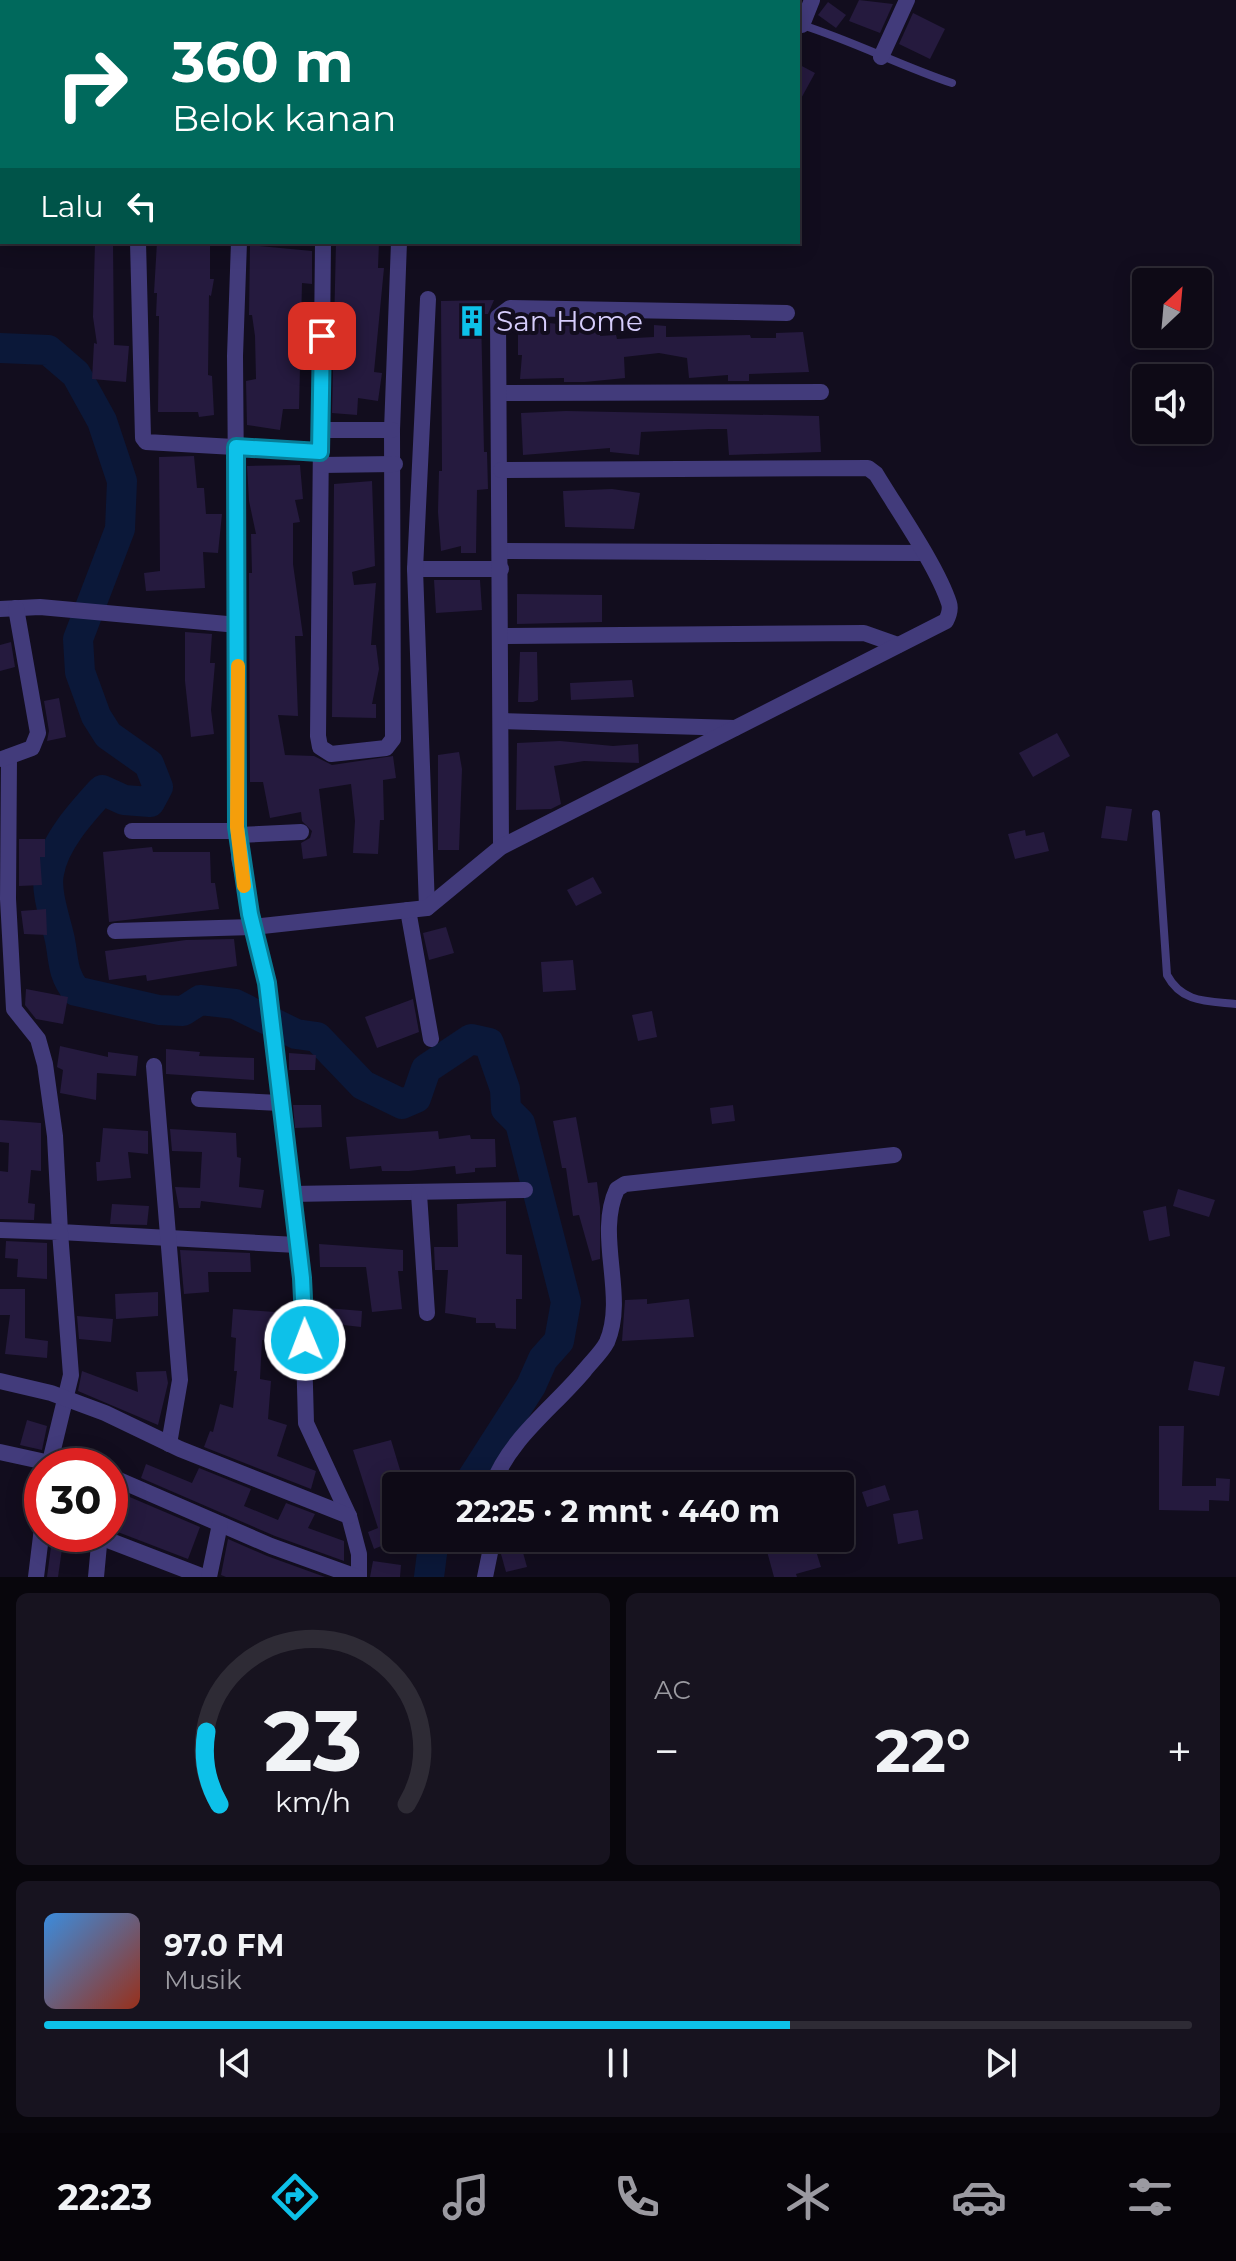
<!DOCTYPE html>
<html lang="id">
<head>
<meta charset="utf-8">
<style>
	body { margin:0; font-family:Montserrat,sans-serif; background:#17131f; color:#f1f3f6; height:100vh; display:flex; flex-direction:column; font-size:30px; white-space:nowrap }
	* { box-sizing:border-box; margin:0 }
	p { font-size:26px; color:#9b9aa1 }
	.icon { flex:none; width:44px; height:44px; fill:none; stroke:currentColor; stroke-width:2; stroke-linecap:round; stroke-linejoin:round }
	.map { position:relative; height:1577px; overflow:hidden }
	.sheet { display:flex; flex-direction:column; gap:16px; padding:16px; background:#08060c; flex:1 }
	.sheet>* { flex:none }
	.hud { position:absolute; left:0px; top:0px; width:800px; height:244px; box-shadow:0 4px 20px #0003,0 0 0 2px #2e2b35; background:#00695c; color:#fff; overflow:hidden }
	.needle { width:52px; rotate:26deg }
	.tools { position:absolute; left:1132px; top:268px; display:grid; gap:16px }
	.tools a { display:grid; place-items:center; width:80px; height:80px; border-radius:8px; background:#0e0a16; box-shadow:0 4px 20px #0003,0 0 0 2px #2e2b35; font-size:40px }
	.speed { position:absolute; left:24px; top:1448px; display:flex; gap:16px; font-size:40px; font-weight:700; text-align:center }
	.speed>* { display:grid; place-content:center; width:104px; height:104px; border-radius:50%; background:#0e0a16; box-shadow:0 4px 20px #0003,0 0 0 2px #2e2b35; line-height:1 }
	.speed .limit { border:12px solid #d22; background:#fff; color:#111 }
	.pin { position:absolute; display:grid; place-items:center; width:68px; height:68px; color:#fff; margin:-34px; border-radius:16px; box-shadow:0 4px 12px #0006 }
	.me { position:absolute; width:88px; margin:-44px; rotate:359deg; stroke-linejoin:round; filter:drop-shadow(0 0 6px #0008) }
	.turn { display:flex; align-items:center; gap:28px; height:168px; padding:0 40px; font-size:36px }
	.turn .icon { width:104px; height:104px; stroke-width:2.5 }
	.turn b { display:block; font-size:56px; line-height:68px }
	.then { display:flex; align-items:center; height:76px; padding:0 40px; background:#0003; gap:16px; font-size:30px }
	.big { font-size:60px; font-weight:700; line-height:1.1 }
	.sheet .widget { flex:1; display:flex; flex-direction:column; justify-content:center; gap:12px; min-width:0; padding:0 28px; border-radius:12px; background:#17131f }
	.sheet .dial { align-items:center; gap:0 }
	.dial svg { height:208px; overflow:visible; fill:none; stroke:#2e2b35; stroke-width:7; stroke-linecap:round; text-anchor:middle }
	.dial text { fill:#f1f3f6; stroke:none }
	.song { display:flex; align-items:center; gap:24px }
	.cover { width:96px; height:96px; border-radius:12px; background:linear-gradient(135deg,hsl(210 70% 55%),hsl(10 70% 35%)) }
	.played { height:8px; border-radius:4px; background:linear-gradient(90deg,#0dc1e9 65%,#2e2b35 65%) }
	.keys { display:flex; justify-content:space-around; direction:ltr }
	.heat { display:flex; justify-content:space-between; align-items:center; font-size:44px; direction:ltr }
	.sheet .tiles { flex:1; display:grid; gap:16px; grid-template-columns:1fr 1fr }
	.widget:last-child { grid-column:span 2 }
	.trip { position:absolute; left:382px; top:1472px; width:472px; height:80px; border-radius:8px; background:#0e0a16; box-shadow:0 4px 20px #0003,0 0 0 2px #2e2b35; font-weight:700; line-height:80px; text-align:center }
	.tabs { display:flex; height:128px; justify-content:space-around; align-items:center; background:#060409; color:#9b9aa1 }
	.tabs .icon { width:56px; height:56px }
	.tabs .current { color:#0dc1e9 }
	.tabs b { font-size:36px; color:#f1f3f6 }
	.map>svg:first-child { display:block }
	.lines { fill:none; stroke-linecap:round; stroke-linejoin:round }
	.river { stroke:#0b1839; stroke-width:30 }
	.building { fill:#251a3e }
	.service { stroke:#423b7b; stroke-width:8 }
	.minor { stroke:#423b7b; stroke-width:16 }
	.route-casing { stroke:#087d97; stroke-width:20 }
	.route { stroke:#0dc1e9; stroke-width:14 }
	.slow { stroke:#f59e0b; stroke-width:14 }
	.labels { text-anchor:middle; dominant-baseline:central; stroke-width:8; stroke-linejoin:round; paint-order:stroke }
	.poi-label { font-size:28px; fill:#d6cdfc; stroke:#120d1e; text-anchor:start }
</style>
</head>
<body>
<div class="map">
<svg width="1236" height="1577" viewBox="0 0 1236 1577">
	<rect width="100%" height="100%" fill="#120d1e"/>
	<g class="lines">
		<g class="river">
			<path d="M0,348L48,350L76,374L102,421L122,481L120,529L78,639L80,672L96,716L108,735L149,764L158,787L150,802L124,800L102,790C82,812 54,842 49,873C45,892 56,921 60,940C64,961 62,973 76,991L159,1010L183,1011L200,1000L235,1004L296,1034L317,1037L363,1085L402,1104L416,1098L426,1069L471,1039L489,1043L505,1089L506,1109L520,1123L566,1302L559,1341L543,1359L531,1386L467,1486"/>
			<path d="M429,1577L434,1538"/>
		</g>
	</g>
	<g class="building">
		<path d="M859,0L893,4L880,33L849,21Z"/>
		<path d="M828,2L846,15L836,28L818,15Z"/>
		<path d="M913,13L945,29L930,59L899,44Z"/>
		<path d="M798,64L815,73L798,104Z"/>
		<path d="M95,242H113L114,345L129,346L126,382L92,379L94,343L97,344L93,317Z"/>
		<path d="M157,242H210V279H214L211,296L209,295L208,375L212,376L214,415L199,417L198,412H158L159,316H156L157,293H154Z"/>
		<path d="M336,242H379L378,268H384L374,372L382,373L378,401L358,398L357,415L332,413Z"/>
		<path d="M250,245L312,251V284L302,283L299,409H283L280,430L247,425L246,381L256,379L255,336L252,315H249Z"/>
		<path d="M494,300L488,314H481L484,452H487L488,489L477,490L476,553H461V546L441,551L438,512L439,471H442L441,301Z"/>
		<path d="M549,323L601,329L600,336L616,335L617,339L654,337V325L666,326V337L750,335L751,338H776V333L803,332L809,372L749,374V381H728V375L689,378L687,358L659,353L624,357L625,378L585,382H564V378L520,379L522,355H518V325Z"/>
		<path d="M566,411L819,416L821,452L729,455L727,429H709L641,432L639,455L610,452V448L523,455L521,413Z"/>
		<path d="M194,456L197,488H204L206,514H222L218,553L203,552L205,588L146,591L144,573L160,571L159,457Z"/>
		<path d="M300,465L303,499L295,500L300,522L293,523V564L303,636H295L298,716L278,715L285,755L314,756L332,765L393,756L396,778L383,780L384,820H380L378,854L353,853L355,821L351,784L319,789L327,856L303,859L301,843L310,838L312,831L302,821L301,812L270,818L263,782H250L249,573H252L251,534H256L249,501L247,466Z"/>
		<path d="M372,481L375,566L352,572L354,585L376,583L371,645H376L379,669L372,704H376V718L332,717L334,484Z"/>
		<path d="M612,489L640,493L634,529L565,527L563,491Z"/>
		<path d="M434,580H480L482,610L436,613Z"/>
		<path d="M517,594L602,595V622L517,624Z"/>
		<path d="M185,632L212,634L210,663H215L211,710L214,734L191,737L185,681Z"/>
		<path d="M11,642L15,667L0,671V645Z"/>
		<path d="M520,652H537L538,700L533,702H518Z"/>
		<path d="M632,680L634,697L571,700L570,683Z"/>
		<path d="M59,698L66,737L47,741L49,731L44,701Z"/>
		<path d="M1057,733L1070,756L1033,777L1019,753Z"/>
		<path d="M560,741L613,746L638,744L639,763L584,761L554,766L561,804L551,809L516,810L517,743Z"/>
		<path d="M459,752L462,769L459,850H438V755Z"/>
		<path d="M1106,806L1132,809L1127,841L1101,838Z"/>
		<path d="M1025,830L1026,836L1044,832L1049,851L1015,859L1008,834Z"/>
		<path d="M19,839H45V857H40L42,885L19,886Z"/>
		<path d="M152,847L153,852H210L211,883H215L219,909L109,922L103,852Z"/>
		<path d="M593,877L602,893L576,906L567,890Z"/>
		<path d="M46,909L47,935L24,934L21,911Z"/>
		<path d="M446,927L454,953L429,960L423,933Z"/>
		<path d="M234,939L237,966L147,981L146,975L109,980L105,951L186,940Z"/>
		<path d="M573,960L576,990L543,992L541,962Z"/>
		<path d="M26,989L68,997L63,1024L36,1019L25,1005Z"/>
		<path d="M413,999L419,1032L377,1048L365,1017Z"/>
		<path d="M652,1011L657,1037L638,1041L632,1015Z"/>
		<path d="M60,1046L108,1057V1052L138,1056L136,1076L97,1073L96,1100L60,1093L63,1070L57,1067Z"/>
		<path d="M166,1049L200,1052L199,1056L254,1058V1080L166,1074Z"/>
		<path d="M289,1053L316,1055L315,1070H289Z"/>
		<path d="M293,1105H321L322,1127L295,1128Z"/>
		<path d="M733,1105L735,1121L712,1124L710,1108Z"/>
		<path d="M576,1117L588,1183L597,1182L600,1207V1259L592,1261L579,1215L573,1216L566,1168H562L553,1121Z"/>
		<path d="M0,1120L41,1123V1171L31,1170L28,1203L35,1204L34,1220L0,1219V1171L8,1172L9,1143L0,1142Z"/>
		<path d="M103,1128L148,1131V1154L128,1152L131,1178L97,1181L96,1162H100Z"/>
		<path d="M170,1129L236,1133L237,1157L241,1158L239,1187L264,1190L261,1208L201,1201L200,1208H179L175,1187L200,1188L202,1152L172,1151Z"/>
		<path d="M438,1131L439,1139L470,1135L471,1139H495L496,1167L475,1168V1172L456,1174L455,1166L409,1171H382L381,1166L350,1169L346,1137Z"/>
		<path d="M1178,1189L1215,1200L1209,1217L1173,1206Z"/>
		<path d="M506,1201V1254L522,1255V1299H516V1329L496,1328L495,1323H476V1318L445,1313L448,1270H435L434,1247H458L457,1204Z"/>
		<path d="M112,1204L149,1206L147,1225L110,1224Z"/>
		<path d="M1166,1206L1170,1236L1149,1241L1143,1211Z"/>
		<path d="M6,1241L47,1243V1279L17,1277L18,1259L5,1258Z"/>
		<path d="M319,1244L403,1250V1271H398L402,1309L372,1312L366,1267H320Z"/>
		<path d="M180,1250L250,1253L251,1272H208L209,1292L184,1294Z"/>
		<path d="M0,1289H25V1338L48,1341L47,1358L5,1354L10,1315H0Z"/>
		<path d="M158,1292V1316L116,1319L115,1294Z"/>
		<path d="M647,1299V1304L689,1299L694,1337L622,1341L625,1300Z"/>
		<path d="M327,1308L362,1311L361,1327L326,1323Z"/>
		<path d="M233,1309L275,1312L273,1341L262,1340L260,1379L271,1381L268,1419L287,1425L277,1456L316,1471L311,1489L204,1447L210,1431L213,1432L220,1404L233,1408L237,1371H234L236,1338L231,1337Z"/>
		<path d="M77,1316L113,1319L111,1342L79,1339Z"/>
		<path d="M1194,1361L1225,1367L1219,1396L1188,1390Z"/>
		<path d="M82,1371L138,1392L136,1372L166,1371L168,1383L158,1425L78,1391Z"/>
		<path d="M27,1420L47,1426L42,1450L20,1445Z"/>
		<path d="M1159,1426H1184L1182,1486H1216V1478L1230,1479L1229,1501L1209,1500V1511L1159,1510Z"/>
		<path d="M391,1440L401,1473L410,1471L415,1486H396V1506L389,1508L396,1524V1540L374,1549L368,1532L378,1528L353,1450Z"/>
		<path d="M68,1451L104,1464V1466H62Z"/>
		<path d="M146,1464L192,1483L199,1468L251,1489L244,1506L278,1520L286,1503L315,1514L308,1528L344,1541V1561L275,1536L141,1478Z"/>
		<path d="M885,1485L890,1500L867,1507L862,1492Z"/>
		<path d="M118,1492L200,1527L188,1559L110,1529V1505Z"/>
		<path d="M918,1510L923,1539L898,1544L893,1514Z"/>
		<path d="M519,1538L527,1567L506,1572L501,1554L504,1541Z"/>
		<path d="M786,1538L787,1541L812,1538L821,1567L796,1574L797,1577H774L765,1544Z"/>
		<path d="M228,1539L267,1556L325,1577H226L221,1575Z"/>
		<path d="M51,1547L62,1549L58,1577H47Z"/>
		<path d="M373,1561L401,1565L400,1577H370Z"/>
	</g>
	<g class="lines">
		<g class="service">
			<path d="M798,32L802,25C853,41 901,66 952,83"/>
			<path d="M1156,814L1167,975C1182,1003 1207,1001 1236,1004"/>
		</g>
		<g class="minor">
			<path d="M736,0L740,2"/>
			<path d="M63,2V0"/>
			<path d="M153,2V0"/>
			<path d="M239,2L240,0"/>
			<path d="M320,2V0"/>
			<path d="M411,2V0"/>
			<path d="M704,2V0"/>
			<path d="M798,23L802,25L812,0"/>
			<path d="M881,57L907,0"/>
			<path d="M0,58H2"/>
			<path d="M138,242L143,438L146,442L320,452"/>
			<path d="M239,242L235,356L239,858L267,983L302,1278L306,1423L349,1516L359,1554V1577"/>
			<path d="M323,242L318,736L320,747L331,754L386,748L393,739L392,430L399,242"/>
			<path d="M501,393L821,392"/>
			<path d="M322,430H392"/>
			<path d="M321,465L395,464"/>
			<path d="M501,551L922,553"/>
			<path d="M415,569H501"/>
			<path d="M0,609L40,607L238,625"/>
			<path d="M501,636L864,633L898,645"/>
			<path d="M501,721L735,728"/>
			<path d="M9,757L8,899L14,1009L38,1039L45,1064L55,1136L60,1232L297,1245"/>
			<path d="M2,759L32,748L38,733L16,608"/>
			<path d="M132,831H237"/>
			<path d="M238,835L301,832"/>
			<path d="M501,847L498,317L510,308L787,313"/>
			<path d="M427,908L415,569L428,299"/>
			<path d="M408,910L431,1039"/>
			<path d="M115,931L253,927L427,908L501,847L946,621C949,615 951,609 949,603C937,566 897,509 876,474L868,468L501,470"/>
			<path d="M154,1066L180,1380L169,1444"/>
			<path d="M199,1099L280,1103"/>
			<path d="M291,1194L525,1190"/>
			<path d="M419,1194L427,1313"/>
			<path d="M0,1230L60,1232L71,1375L49,1466"/>
			<path d="M0,1381L51,1393L105,1413L180,1449L349,1516"/>
			<path d="M0,1452L50,1463"/>
			<path d="M110,1482L119,1480L271,1546L357,1577"/>
			<path d="M492,1486C510,1438 552,1409 584,1371C591,1362 602,1352 607,1342C627,1295 595,1236 617,1189L625,1184L894,1155"/>
			<path d="M100,1537L204,1577"/>
			<path d="M36,1577L42,1528"/>
			<path d="M96,1577L100,1534"/>
			<path d="M209,1577L220,1524"/>
			<path d="M485,1577L493,1538"/>
		</g>
	</g>
	<g class="lines">
		<defs>
			<path id="route" d="M305,1340L302,1278L267,983L250,914L237,827L236,447L320,452L322,336"/>
		</defs>
		<use href="#route" class="route-casing"/>
		<use href="#route" class="route"/>
		<path class="slow" d="M238,666L237,827L244,886"/>
	</g>
	<defs>
		<symbol id="building-bare" viewBox="-9 -9 18 18"><path d="M-4-6H4V6H1V3H-1V6H-4ZM-2.5-4.3h1.7v1.8h-1.7ZM.8-4.3h1.7v1.8H.8ZM-2.5-1h1.7V.8h-1.7ZM.8-1h1.7V.8H.8Z" fill="#0dc1e9" stroke="#120d1e" stroke-width="2.5" paint-order="stroke"/></symbol>
	</defs>
	<g fill-rule="evenodd">
		<use href="#building-bare" x="450" y="299" width="44" height="44"/>
	</g>
	<g class="labels">
		<g class="poi-label">
			<text x="496" y="321">San Home</text>
		</g>
	</g>
</svg>
<div class="tools">
<a><svg class="needle" viewBox="-14 -14 28 28"><path d="M0-13l5 13h-10z" fill="#e53935"/><path d="M0 13l5-13h-10z" fill="#9b9aa1"/></svg></a>
<a><svg class="icon" aria-label="sound" viewBox="0 0 24 24"><path d="M4 9h4l5-4v14l-5-4H4zM17 9q2 3 0 6"/></svg></a>
</div>
<div class="speed"><div class="limit">30</div></div>
<div class="pin" style="left:322px;top:336px;background:#d93025"><svg class="icon" aria-label="arrive" viewBox="0 0 24 24"><path d="M6 21V4h12l-3 4 3 4H6"/></svg></div>
<svg class="me" style="left:305px;top:1340px" viewBox="-20 -20 40 40"><circle r="17" fill="#0dc1e9" stroke="#fff" stroke-width="3"/><path d="M0-11L8 9 0 5-8 9z" fill="#fff"/></svg>
<div class="trip">22:25 · 2 mnt · 440 m</div>
<div class="hud">
<div class="turn"><svg class="icon" aria-label="right" viewBox="0 0 24 24"><path d="M7 20v-9h11M14 6l5 5-5 5"/></svg><div><b>360 m</b>Belok kanan</div></div>
<div class="then">Lalu<svg class="icon" aria-label="left" viewBox="0 0 24 24"><path d="M17 20v-9H6M10 6l-5 5 5 5"/></svg></div>
</div>
</div>
<section class="sheet">
<div class="tiles">
<div class="widget dial"><svg viewBox="0 0 100 80">
<path d="M14 69A42 42 0 1 1 86 69"/>
<path d="M14 69A42 42 0 0 1 9 41" stroke="#0dc1e9"/>
<text x="50" y="56" font-size="32" font-weight="700">23</text>
<text x="50" y="72" font-size="11">km/h</text>
</svg></div>
<div class="widget"><p>AC</p>
<div class="heat"><a>−</a><b class="big">22°</b><a>+</a></div>
</div>
<div class="widget">
<div class="song"><i class="cover"></i><div><b>97.0 FM</b><p>Musik</p></div></div>
<div class="played"></div>
<div class="keys"><svg class="icon" aria-label="previous" viewBox="0 0 24 24"><path d="M18 5L8 12l10 7zM5 5v14"/></svg><svg class="icon" aria-label="pause" viewBox="0 0 24 24"><path d="M8 5v14M16 5v14"/></svg><svg class="icon" aria-label="next" viewBox="0 0 24 24"><path d="M6 5l10 7-10 7zM19 5v14"/></svg></div>
</div>
</div>
</section>
<nav class="tabs">
<b>22:23</b>
<svg class="icon current" aria-label="directions" viewBox="0 0 24 24"><path d="M12 3l9 9-9 9-9-9zM9 14v-3h6M13 9l2 2-2 2"/></svg>
<svg class="icon" aria-label="music" viewBox="0 0 24 24"><path d="M9 18V5l10-2v13"/><circle cx="6" cy="18" r="3"/><circle cx="16" cy="16" r="3"/></svg>
<svg class="icon" aria-label="phone" viewBox="0 0 24 24"><path d="M5 4h4l2 5-3 2q2 4 5 5l2-3 5 2v4C11 20 4 13 5 4z"/></svg>
<svg class="icon" aria-label="climate" viewBox="0 0 24 24"><path d="M12 3v18M4 7l16 10M4 17L20 7"/></svg>
<svg class="icon" aria-label="car" viewBox="0 0 24 24"><path d="M5 17H2v-5l4-1 3-4h7l3 4 3 1v5h-3M9 17h6M6 11h13"/><circle cx="7" cy="17" r="2"/><circle cx="17" cy="17" r="2"/></svg>
<svg class="icon" aria-label="filters" viewBox="0 0 24 24"><path d="M4 7h16M4 17h16"/><circle cx="9" cy="7" r="2"/><circle cx="15" cy="17" r="2"/></svg>
</nav>
</body>
</html>
